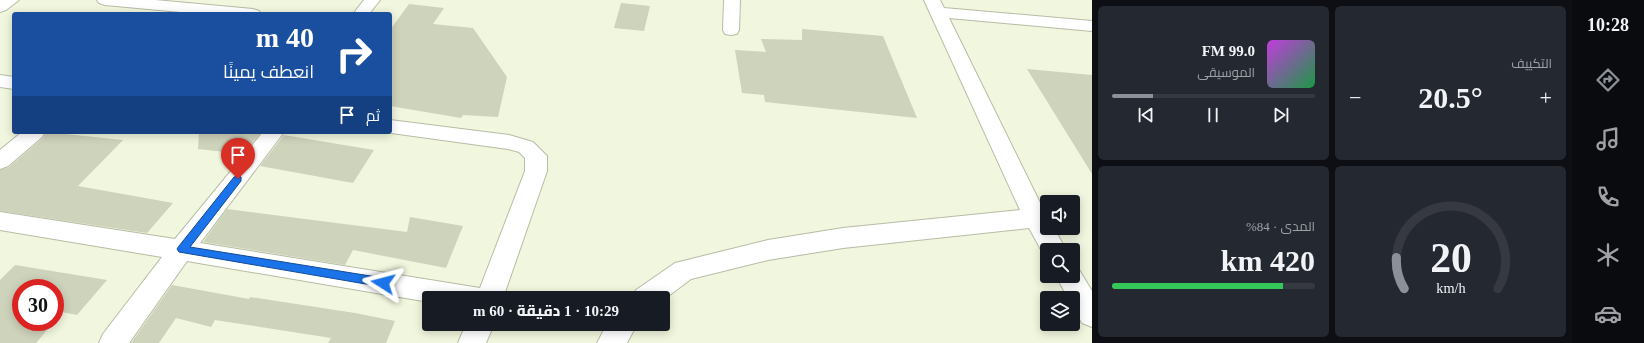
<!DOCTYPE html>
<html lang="ar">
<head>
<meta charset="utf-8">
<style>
	body { margin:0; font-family:"Times New Roman",Cairo,serif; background:#242831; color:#f1f3f6; direction:rtl; height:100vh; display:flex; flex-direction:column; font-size:15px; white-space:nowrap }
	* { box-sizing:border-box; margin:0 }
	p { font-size:13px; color:#9ea1a6 }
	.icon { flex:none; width:22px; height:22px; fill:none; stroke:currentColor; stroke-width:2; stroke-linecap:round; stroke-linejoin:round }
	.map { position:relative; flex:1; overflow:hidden; direction:ltr }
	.drawer { display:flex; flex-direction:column; gap:6px; padding:6px; background:#0d0f14; width:480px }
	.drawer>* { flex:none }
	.hud { position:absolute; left:12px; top:12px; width:380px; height:122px; border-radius:4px; box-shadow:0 2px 10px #0003; direction:rtl; background:#1a4fa0; color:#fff; overflow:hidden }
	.fabs { position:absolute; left:1040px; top:195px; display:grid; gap:8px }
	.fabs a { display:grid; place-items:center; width:40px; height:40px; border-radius:4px; background:#171b24; box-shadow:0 2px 10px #0003; font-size:20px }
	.speed { position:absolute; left:12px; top:279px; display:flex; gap:8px; font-size:20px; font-weight:700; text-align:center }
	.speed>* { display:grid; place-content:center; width:52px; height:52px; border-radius:50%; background:#171b24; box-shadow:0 2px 10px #0003; line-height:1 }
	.speed .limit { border:6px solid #d22; background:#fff; color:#111 }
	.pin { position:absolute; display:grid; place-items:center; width:34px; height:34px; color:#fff; margin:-41px -17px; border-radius:50% 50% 50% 0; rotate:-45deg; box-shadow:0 0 4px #0007 }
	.pin .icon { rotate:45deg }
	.me { position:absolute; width:44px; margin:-22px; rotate:279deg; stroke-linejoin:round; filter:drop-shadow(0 0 3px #0008) }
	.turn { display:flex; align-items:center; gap:14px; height:84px; padding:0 12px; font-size:18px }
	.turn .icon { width:52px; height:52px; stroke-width:2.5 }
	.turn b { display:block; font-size:28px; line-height:34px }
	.then { display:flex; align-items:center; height:38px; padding:0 12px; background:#0003; gap:8px; font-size:15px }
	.big { font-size:30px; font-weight:800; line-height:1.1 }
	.drawer .tile { flex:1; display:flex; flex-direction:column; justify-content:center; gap:6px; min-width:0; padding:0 14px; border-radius:6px; background:#242831 }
	.drawer .dial { align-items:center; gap:0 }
	.dial svg { height:104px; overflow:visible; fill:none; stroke:#363941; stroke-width:7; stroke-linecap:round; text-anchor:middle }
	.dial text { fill:#f1f3f6; stroke:none }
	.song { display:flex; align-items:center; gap:12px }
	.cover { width:48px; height:48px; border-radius:6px; background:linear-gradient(135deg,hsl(290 70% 55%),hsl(140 70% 35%)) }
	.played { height:4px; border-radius:2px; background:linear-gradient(90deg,#8c9099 20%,#363941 20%) }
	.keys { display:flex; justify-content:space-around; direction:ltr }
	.heat { display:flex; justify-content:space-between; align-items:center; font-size:22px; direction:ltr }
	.charge { height:6px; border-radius:3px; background:linear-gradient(90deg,#34c759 84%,#363941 0) }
	.drawer .tiles { flex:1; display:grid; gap:6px; grid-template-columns:repeat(2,1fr) }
	.trip { position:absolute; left:422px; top:291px; width:248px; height:40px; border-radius:4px; background:#171b24; box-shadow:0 2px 10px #0003; font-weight:800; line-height:40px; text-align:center; direction:rtl }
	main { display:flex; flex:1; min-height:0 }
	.dock { display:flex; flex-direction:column; width:72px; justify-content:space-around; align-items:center; background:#090b0e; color:#9ea1a6 }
	.dock .icon { width:28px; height:28px }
	.dock .selected { color:#8c9099 }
	.dock b { font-size:18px; color:#f1f3f6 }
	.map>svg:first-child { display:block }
	.building { fill:#ced3bb }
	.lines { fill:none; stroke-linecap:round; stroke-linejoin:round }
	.street-casing { stroke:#b7bca5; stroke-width:2 }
	.street { fill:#fff; fill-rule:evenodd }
	.route { fill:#1a73e8; stroke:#114b97 }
</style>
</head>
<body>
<main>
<nav class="dock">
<b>10:28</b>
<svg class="icon selected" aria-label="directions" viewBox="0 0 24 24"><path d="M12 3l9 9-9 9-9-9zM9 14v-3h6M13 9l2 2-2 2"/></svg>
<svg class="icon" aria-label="music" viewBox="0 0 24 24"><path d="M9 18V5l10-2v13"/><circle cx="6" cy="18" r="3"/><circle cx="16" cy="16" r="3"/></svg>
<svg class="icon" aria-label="phone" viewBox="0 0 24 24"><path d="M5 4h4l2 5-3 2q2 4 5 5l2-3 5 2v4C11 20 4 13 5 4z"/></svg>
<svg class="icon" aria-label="climate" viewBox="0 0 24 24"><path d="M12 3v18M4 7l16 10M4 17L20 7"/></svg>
<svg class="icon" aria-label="car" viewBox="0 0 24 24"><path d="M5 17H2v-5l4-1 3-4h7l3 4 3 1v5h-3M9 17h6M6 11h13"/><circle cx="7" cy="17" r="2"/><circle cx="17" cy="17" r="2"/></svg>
</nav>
<section class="drawer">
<div class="tiles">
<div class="tile"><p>التكييف</p>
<div class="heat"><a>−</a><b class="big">20.5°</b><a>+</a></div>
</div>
<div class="tile">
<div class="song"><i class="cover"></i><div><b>99.0 FM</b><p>الموسيقى</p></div></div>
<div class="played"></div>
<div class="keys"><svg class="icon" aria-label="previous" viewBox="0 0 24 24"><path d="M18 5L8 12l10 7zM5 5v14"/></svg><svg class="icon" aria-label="pause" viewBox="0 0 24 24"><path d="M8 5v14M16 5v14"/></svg><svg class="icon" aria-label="next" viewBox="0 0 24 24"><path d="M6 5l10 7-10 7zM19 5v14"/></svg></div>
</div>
<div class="tile dial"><svg viewBox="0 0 100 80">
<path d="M14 69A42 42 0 1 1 86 69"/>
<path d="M14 69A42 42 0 0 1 8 45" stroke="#8c9099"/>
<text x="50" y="56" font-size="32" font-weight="700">20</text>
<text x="50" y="72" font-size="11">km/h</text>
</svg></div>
<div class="tile"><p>المدى · 84%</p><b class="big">420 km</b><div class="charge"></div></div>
</div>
</section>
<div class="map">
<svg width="1092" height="343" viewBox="0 0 1092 343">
	<rect width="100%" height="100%" fill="#f1f6de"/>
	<g class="building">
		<path d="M621,3L650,6L644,31L614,28Z"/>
		<path d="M409,4L444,8L433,24L473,28L507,77L498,117L463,115L461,118L390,106V30Z"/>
		<path d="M802,29L883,36L917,118L765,102L764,95L742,93L735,50L766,52L761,39L802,40Z"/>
		<path d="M1027,69L1092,75V174Z"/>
		<path d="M46,132L123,140L78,186L173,203L147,233L0,211V170L9,167L43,138Z"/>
		<path d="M199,132H261L243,154L198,149Z"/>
		<path d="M284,135L374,150L353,183L260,166Z"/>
		<path d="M227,209L407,232L410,217L463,226L446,268L353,250L345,265L203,242Z"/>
		<path d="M15,265L107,280L77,315L62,312L55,321V288H21V322H54L36,343H0V280Z"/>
		<path d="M172,285L249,299L250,297L355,313L395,321L386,343H328L331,338L215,320L211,327L176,318L159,343H131Z"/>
	</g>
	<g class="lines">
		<defs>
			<g id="street">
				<path d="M0,0H19L6,10L0,12Z"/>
				<path d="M97,0H155L253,9L259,11L261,14H202L105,5L99,3Z"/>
				<path d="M364,0H380L369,14H353Z"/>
				<path d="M724,0H740L739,30L737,34L731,35L725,34L723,30Z"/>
				<path d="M924,0H940L944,8L1092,21V31L949,18L1047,217V228H1054L1066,250H1047V258L1045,257L1029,228L843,248L768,260L691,279L663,300V298H632L636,290L675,263L768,240L843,228L1020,210Z"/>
				<path d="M0,75L14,77V89L0,87Z"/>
				<path d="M390,120L509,135L533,142L547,156V171L503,298H429V302L187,261L129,343H99L103,334L162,257L0,230V212L175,239L263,132H284L200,243L480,288L525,171V158L519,152L508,149L384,132H390Z"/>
				<path d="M22,132H45L42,137L8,166L0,169V150Z"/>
				<path d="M1073,267L1078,268L1092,291V327L1082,323L1073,307V298H1068L1056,276H1073Z"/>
				<path d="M466,324H494L486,343H458Z"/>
				<path d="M607,324H637L627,343H597Z"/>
			</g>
		</defs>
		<use href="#street" class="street-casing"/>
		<use href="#street" class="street"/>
	</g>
	<path class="route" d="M238,176L241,177V181L190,247L383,278L387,279L389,283L387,286L383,287L179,252L177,249L179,246L234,177Z"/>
</svg>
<div class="fabs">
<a><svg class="icon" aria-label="sound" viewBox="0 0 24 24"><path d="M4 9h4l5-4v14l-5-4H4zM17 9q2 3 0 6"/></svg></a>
<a><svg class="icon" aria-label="search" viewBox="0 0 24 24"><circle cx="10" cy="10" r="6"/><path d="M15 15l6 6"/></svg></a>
<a><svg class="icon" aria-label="layers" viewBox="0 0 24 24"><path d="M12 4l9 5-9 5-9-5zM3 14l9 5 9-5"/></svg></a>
</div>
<div class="speed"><div class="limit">30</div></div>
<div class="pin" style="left:238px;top:179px;background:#d93025"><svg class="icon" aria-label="arrive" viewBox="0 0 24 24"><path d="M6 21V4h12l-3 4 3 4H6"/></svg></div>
<svg class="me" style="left:383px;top:283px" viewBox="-20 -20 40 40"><path d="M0-17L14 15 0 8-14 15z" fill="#1a73e8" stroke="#fff" stroke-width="4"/></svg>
<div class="trip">10:29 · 1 دقيقة · 60 m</div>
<div class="hud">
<div class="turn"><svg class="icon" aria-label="right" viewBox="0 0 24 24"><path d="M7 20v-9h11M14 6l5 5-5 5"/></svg><div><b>40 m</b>انعطف يمينًا</div></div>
<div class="then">ثم<svg class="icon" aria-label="arrive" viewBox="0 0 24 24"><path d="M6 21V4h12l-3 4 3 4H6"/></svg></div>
</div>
</div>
</main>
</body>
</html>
